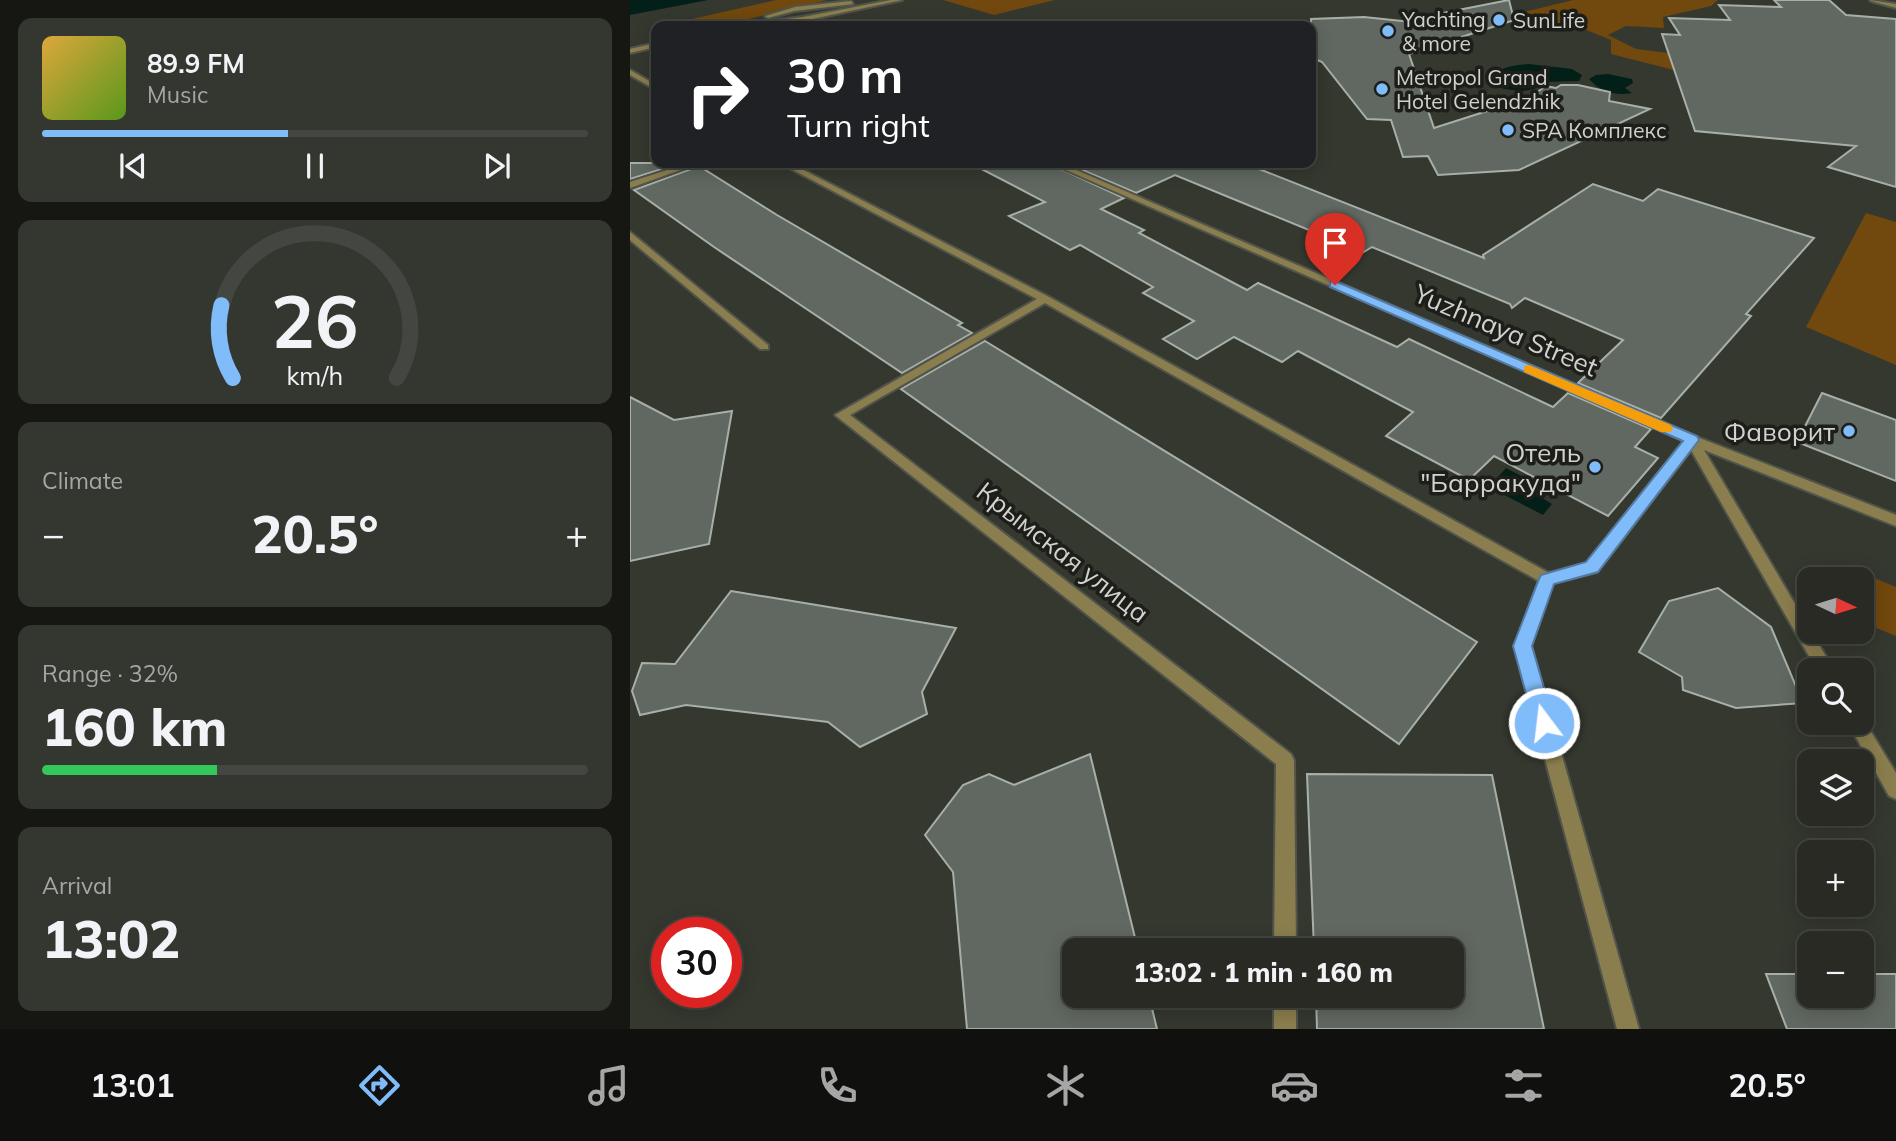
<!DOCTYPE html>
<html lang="en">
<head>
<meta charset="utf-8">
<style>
	body { margin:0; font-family:Mulish,sans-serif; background:#343630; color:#f1f3f6; height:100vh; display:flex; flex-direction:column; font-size:26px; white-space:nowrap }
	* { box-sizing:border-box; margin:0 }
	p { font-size:23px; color:#a5a7a6 }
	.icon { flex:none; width:38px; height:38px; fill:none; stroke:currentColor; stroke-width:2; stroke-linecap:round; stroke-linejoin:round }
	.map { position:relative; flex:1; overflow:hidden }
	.details { display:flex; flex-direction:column; gap:18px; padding:18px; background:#161713; width:630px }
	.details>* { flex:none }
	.hud { position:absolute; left:21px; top:21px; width:665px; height:147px; border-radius:14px; box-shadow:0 4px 18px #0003,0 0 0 2px #444641; background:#202124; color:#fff; overflow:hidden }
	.needle { width:46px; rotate:94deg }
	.fabs { position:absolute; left:1167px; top:567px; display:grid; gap:14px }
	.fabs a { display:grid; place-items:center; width:77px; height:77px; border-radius:14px; background:#282a23; box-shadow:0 4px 18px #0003,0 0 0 2px #444641; font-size:35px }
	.speed { position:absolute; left:21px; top:917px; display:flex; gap:14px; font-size:35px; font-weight:700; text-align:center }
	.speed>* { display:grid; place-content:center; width:91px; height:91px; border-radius:50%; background:#282a23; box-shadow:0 4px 18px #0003,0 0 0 2px #444641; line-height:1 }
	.speed .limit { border:10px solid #d22; background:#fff; color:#111 }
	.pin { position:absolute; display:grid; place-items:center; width:60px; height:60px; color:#fff; margin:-72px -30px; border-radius:50% 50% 50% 0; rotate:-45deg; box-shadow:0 0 7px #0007 }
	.pin .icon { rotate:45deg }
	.me { position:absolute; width:77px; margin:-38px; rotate:345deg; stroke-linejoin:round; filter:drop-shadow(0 0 5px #0008) }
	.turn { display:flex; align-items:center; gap:24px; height:147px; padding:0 21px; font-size:32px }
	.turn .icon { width:91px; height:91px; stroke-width:2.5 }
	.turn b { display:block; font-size:49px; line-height:60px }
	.big { font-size:52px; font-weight:800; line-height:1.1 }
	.details .card { flex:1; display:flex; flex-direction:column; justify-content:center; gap:10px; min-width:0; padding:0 24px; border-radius:14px; background:#343630 }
	.details .dial { align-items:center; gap:0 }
	.dial svg { height:182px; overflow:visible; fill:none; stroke:#444641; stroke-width:7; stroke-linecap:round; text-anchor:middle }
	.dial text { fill:#f1f3f6; stroke:none }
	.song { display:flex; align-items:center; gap:21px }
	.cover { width:84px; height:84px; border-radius:10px; background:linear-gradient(135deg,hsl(40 70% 55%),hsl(90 70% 35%)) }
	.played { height:7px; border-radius:4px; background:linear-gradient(90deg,#81bcfa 45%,#444641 45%) }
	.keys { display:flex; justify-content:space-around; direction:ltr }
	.heat { display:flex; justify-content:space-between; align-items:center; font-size:38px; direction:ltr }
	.charge { height:10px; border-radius:5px; background:linear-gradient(90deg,#34c759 32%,#444641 0) }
	.trip { position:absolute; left:432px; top:938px; width:402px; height:70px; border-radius:14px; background:#282a23; box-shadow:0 4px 18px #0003,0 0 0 2px #444641; font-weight:800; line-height:70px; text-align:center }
	.tab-bar { display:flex; height:112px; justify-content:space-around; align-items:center; background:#10110e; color:#a5a7a6 }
	.tab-bar .icon { width:49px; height:49px }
	.tab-bar .on { color:#81bcfa }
	.tab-bar b { font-size:32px; color:#f1f3f6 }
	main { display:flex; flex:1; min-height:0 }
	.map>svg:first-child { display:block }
	.green { fill:#71480d }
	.water { fill:#032018 }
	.building { fill:#606861; stroke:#a7b0a8; stroke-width:2 }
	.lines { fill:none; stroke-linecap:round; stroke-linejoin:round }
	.street-casing { stroke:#51544b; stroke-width:4 }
	.street { fill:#8b7e4e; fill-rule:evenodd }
	.route { fill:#81bcfa; stroke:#547aa2; stroke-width:2 }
	.slow { fill:#f59e0b }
	.poi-dot { fill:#81bcfa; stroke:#1d1e1a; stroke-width:2.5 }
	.labels { text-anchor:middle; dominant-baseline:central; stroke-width:7; stroke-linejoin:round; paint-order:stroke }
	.far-poi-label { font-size:21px; fill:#d0d2cd; stroke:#1d1e1a; text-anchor:start }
	.street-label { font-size:26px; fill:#d0d2cd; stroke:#1d1e1a }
	.poi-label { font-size:26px; fill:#d0d2cd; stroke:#1d1e1a; text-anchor:end }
</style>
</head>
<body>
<main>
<section class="details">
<div class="card">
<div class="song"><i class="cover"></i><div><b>89.9 FM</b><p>Music</p></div></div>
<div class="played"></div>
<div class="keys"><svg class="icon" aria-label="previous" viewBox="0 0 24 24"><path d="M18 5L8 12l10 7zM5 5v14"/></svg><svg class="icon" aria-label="pause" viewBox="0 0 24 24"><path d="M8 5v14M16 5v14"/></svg><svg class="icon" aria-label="next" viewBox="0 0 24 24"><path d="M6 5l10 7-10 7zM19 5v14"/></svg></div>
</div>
<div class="card dial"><svg viewBox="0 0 100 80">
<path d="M14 69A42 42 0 1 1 86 69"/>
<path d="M14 69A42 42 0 0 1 9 37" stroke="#81bcfa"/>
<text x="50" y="56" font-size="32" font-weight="700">26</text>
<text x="50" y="72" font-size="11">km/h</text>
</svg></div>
<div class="card"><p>Climate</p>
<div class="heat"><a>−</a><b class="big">20.5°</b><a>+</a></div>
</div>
<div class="card"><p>Range · 32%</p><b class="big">160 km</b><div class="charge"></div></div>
<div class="card"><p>Arrival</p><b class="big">13:02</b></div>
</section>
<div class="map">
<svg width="1266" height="1029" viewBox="0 0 1266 1029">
	<rect width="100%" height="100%" fill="#35382f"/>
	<g class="green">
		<path d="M146,0H197L90,26H31Z"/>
		<path d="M313,0H425L364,15Z"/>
		<path d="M943,0H1088L1081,6L1033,17L1034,28L996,26L978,35L1006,49L1081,58L1099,84L981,54V40L949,27L925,26L886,14Z"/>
		<path d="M1236,213L1266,222V365L1176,327Z"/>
		<path d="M1244,578L1266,587V636L1234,623Z"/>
	</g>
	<g class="water">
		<path d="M0,0H78L0,15Z"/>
		<path d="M899,64L942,69L952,75L949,81L914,82L904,89L892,91L874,89L865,85L862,79C869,66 886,65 899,64Z"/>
		<path d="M978,74L1002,79L1003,83L995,88L1002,93C986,96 970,92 959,79L966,75Z"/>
		<path d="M876,468L897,479L904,493L922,504L913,515L859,487Z"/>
	</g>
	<g class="building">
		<path d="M879,0L884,20L779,54L804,128L898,98L916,86L926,88L931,85H948L980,92L979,101L1020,109L889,170L808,175L798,156L773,157L761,120L737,119L692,62L681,57V19L734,17L772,21Z"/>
		<path d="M1144,0H1199L1216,15L1266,19V187L1198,167L1226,146L1065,131L1032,34L1050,35L1039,18L1100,20L1089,5L1151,7Z"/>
		<path d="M0,163H51L0,179Z"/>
		<path d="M340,163H418L494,198L471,209L514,230L509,233L617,290L628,283L767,347L779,339L923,407L938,393L1021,429L1005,447L1028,458L978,516L864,456L839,480L756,436L783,412L668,351L652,362L604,337L567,359L533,339L564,321L513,293L523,287L450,245L440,250L379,216L415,202Z"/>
		<path d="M436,163H614L854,258L853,255L963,184L1013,201L1028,189L1184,238L1116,314L1121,316L1031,418L948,383L993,340L895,298L882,308L880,304L742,247L727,256L691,240L696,237L545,175L506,193Z"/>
		<path d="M69,166L147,215L332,323L328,325L342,333L272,373L84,247L4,190Z"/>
		<path d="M355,341L847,642L769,744L271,389Z"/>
		<path d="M1192,393L1266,420V481L1167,442Z"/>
		<path d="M0,397L44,420L102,411L79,544L0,561Z"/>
		<path d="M1088,588L1141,627L1173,703L1106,708L1053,690L1052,677L1009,652L1039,601Z"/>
		<path d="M101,591L326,628L292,692L297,714L230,747L198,722L56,705L10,715L2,691L12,663L45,664Z"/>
		<path d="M460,754L508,950H444V996H519L527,1029H337L323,872L295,835L333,785L359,774L384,785Z"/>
		<path d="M677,774L862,775L914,1029H687L686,996H822V950H684Z"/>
		<path d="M1136,974H1180V996H1232V974H1266V1029H1157Z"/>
	</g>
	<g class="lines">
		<defs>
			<g id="street">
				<path d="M261,0H272L173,21L100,26L173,17Z"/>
				<path d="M1240,0L1266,4V8L1241,1Z"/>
				<path d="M221,1L223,4L165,11L138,18L135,16L165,7Z"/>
				<path d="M26,43V47L0,53V49Z"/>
				<path d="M0,70L26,85V90L0,75Z"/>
				<path d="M59,163H70L0,188V182Z"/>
				<path d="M150,163H160L419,297L919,573L957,563L1054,441L420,163H430L1067,437L1266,515V526L1074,450L1204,670H1187L1061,450L967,572L923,583L901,646L1009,1029H987L885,646L909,581L415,303L220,415L661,754L664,760L666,950H644L646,764L205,415L407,299Z"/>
				<path d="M0,232L138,345V349H130L0,240Z"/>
				<path d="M1232,717L1266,773V799L1259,796L1218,723H1232Z"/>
				<rect x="644" y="996" width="22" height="33"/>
			</g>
		</defs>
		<use href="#street" class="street-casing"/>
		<use href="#street" class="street"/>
	</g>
	<path class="route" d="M705,281L1067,436L1069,440L968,572L924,584L902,646L924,723L921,729L914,732L907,729L904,723L883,646L909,579L911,575L956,562L1053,441L700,287V282Z"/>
	<path class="slow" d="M899,365L1041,425L1043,428L1041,432H1031L894,372V366Z"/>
	<g class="poi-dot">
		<circle cx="869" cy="20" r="7"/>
		<circle cx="758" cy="31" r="7"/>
		<circle cx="752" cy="89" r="7"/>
		<circle cx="878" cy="130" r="7"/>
		<circle cx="1219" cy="431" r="7"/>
		<circle cx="965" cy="467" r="7"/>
	</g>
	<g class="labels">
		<g class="far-poi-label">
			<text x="772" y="19">Yachting<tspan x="772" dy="24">&amp; more</tspan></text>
			<text x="883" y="20">SunLife</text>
			<text x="766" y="77">Metropol Grand<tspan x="766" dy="24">Hotel Gelendzhik</tspan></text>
			<text x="892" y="130">SPA Комплекс</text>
		</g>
		<g class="street-label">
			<text transform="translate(876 330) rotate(23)">Yuzhnaya Street</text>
			<text transform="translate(433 552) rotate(38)">Крымская улица</text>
		</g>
		<g class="poi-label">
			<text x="1205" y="431">Фаворит</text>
			<text x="951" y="452">Отель<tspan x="951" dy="30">"Барракуда"</tspan></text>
		</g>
	</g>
</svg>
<div class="fabs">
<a><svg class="needle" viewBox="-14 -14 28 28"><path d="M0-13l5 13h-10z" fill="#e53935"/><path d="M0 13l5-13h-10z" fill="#a5a7a6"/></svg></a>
<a><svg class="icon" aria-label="search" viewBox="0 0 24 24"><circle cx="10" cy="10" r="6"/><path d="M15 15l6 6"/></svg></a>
<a><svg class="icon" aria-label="layers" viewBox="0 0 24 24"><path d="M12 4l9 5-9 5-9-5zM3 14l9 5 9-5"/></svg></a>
<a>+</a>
<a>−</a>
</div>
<div class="speed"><div class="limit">30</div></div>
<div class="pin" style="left:705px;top:285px;background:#d93025"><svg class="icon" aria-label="arrive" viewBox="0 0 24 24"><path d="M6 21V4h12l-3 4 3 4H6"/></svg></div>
<svg class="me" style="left:914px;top:723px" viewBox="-20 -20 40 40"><circle r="17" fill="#81bcfa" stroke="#fff" stroke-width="3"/><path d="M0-11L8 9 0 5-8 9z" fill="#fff"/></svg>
<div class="trip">13:02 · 1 min · 160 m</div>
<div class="hud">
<div class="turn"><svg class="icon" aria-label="right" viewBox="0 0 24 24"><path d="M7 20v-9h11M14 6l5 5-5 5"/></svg><div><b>30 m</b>Turn right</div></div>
</div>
</div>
</main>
<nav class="tab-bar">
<b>13:01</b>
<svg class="icon on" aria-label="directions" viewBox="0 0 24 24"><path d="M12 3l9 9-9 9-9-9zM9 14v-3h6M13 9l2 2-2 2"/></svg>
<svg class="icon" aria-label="music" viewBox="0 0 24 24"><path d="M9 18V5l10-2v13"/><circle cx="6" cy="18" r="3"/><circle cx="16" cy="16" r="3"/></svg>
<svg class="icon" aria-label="phone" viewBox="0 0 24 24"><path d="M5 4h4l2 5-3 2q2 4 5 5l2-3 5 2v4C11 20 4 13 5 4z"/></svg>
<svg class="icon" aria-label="climate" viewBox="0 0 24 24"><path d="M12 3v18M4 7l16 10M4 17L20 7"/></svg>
<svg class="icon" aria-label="car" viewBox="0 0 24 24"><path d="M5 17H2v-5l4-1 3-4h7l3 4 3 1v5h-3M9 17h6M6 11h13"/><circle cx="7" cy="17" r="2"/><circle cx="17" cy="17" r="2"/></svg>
<svg class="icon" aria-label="filters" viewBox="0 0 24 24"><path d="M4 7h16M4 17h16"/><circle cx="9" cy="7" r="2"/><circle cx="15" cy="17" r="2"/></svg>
<b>20.5°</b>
</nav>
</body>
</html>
